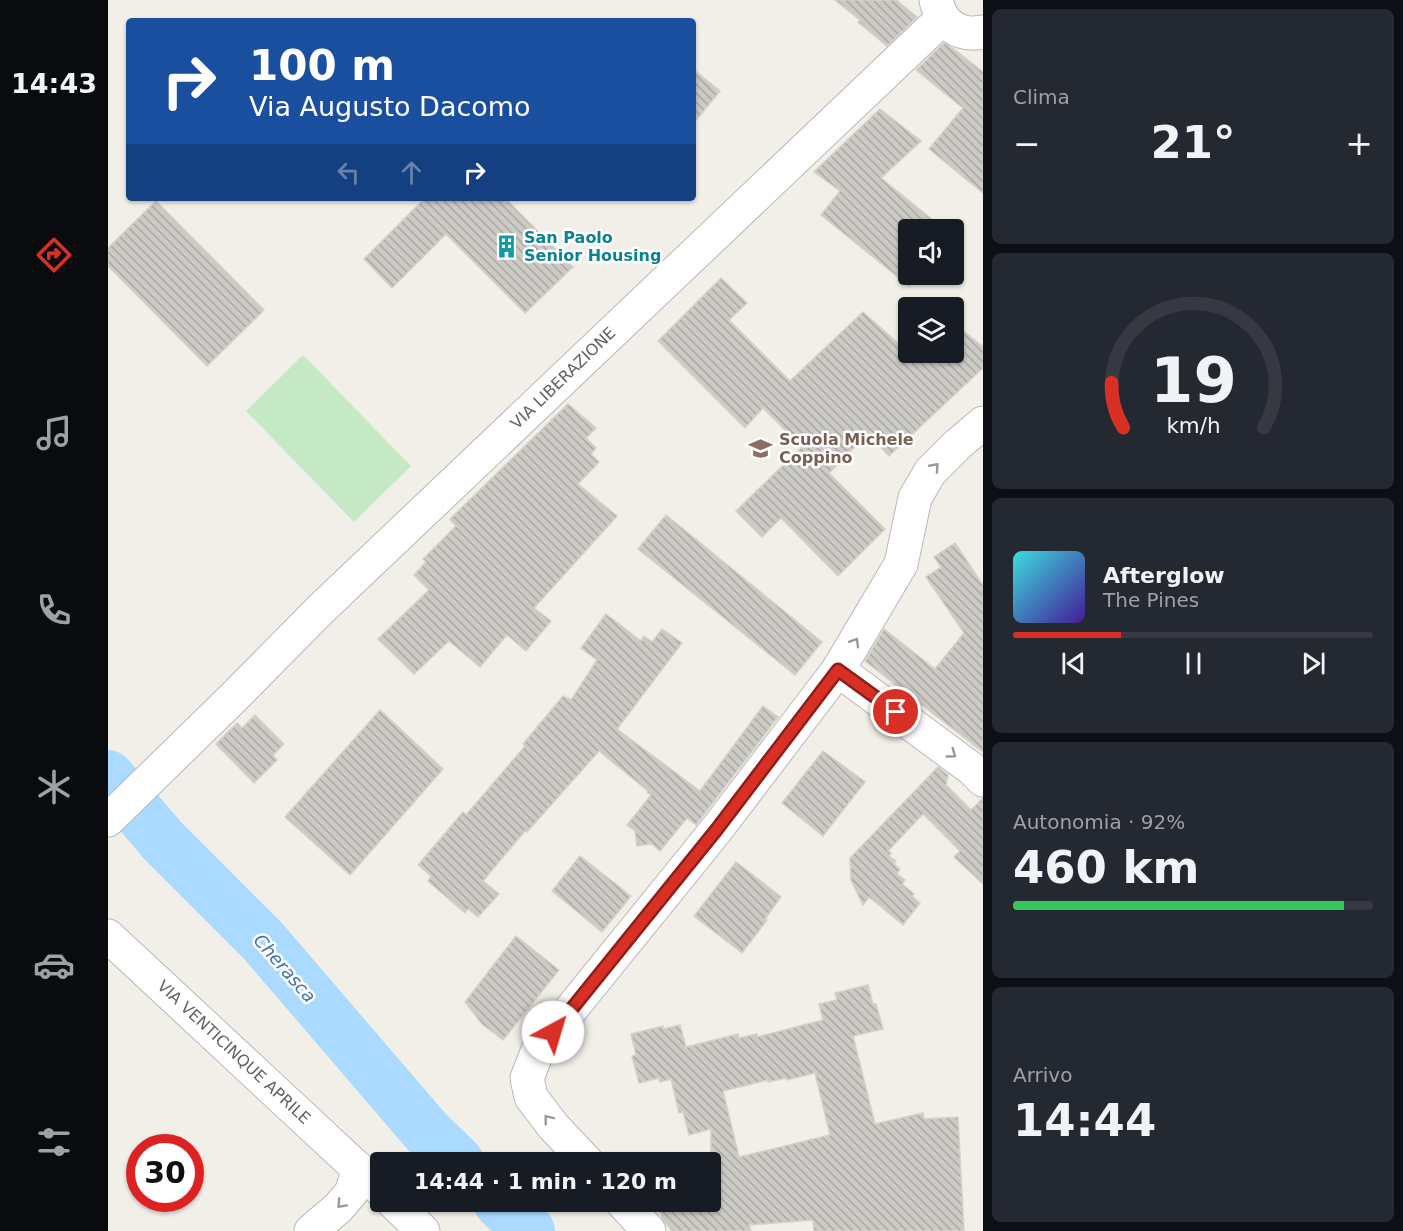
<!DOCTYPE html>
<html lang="it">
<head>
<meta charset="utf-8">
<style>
	body { margin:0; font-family:"DejaVu Sans",sans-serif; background:#242831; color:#f1f3f6; height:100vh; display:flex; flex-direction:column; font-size:22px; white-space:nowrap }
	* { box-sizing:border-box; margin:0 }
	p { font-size:20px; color:#9ea1a6 }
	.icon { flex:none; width:33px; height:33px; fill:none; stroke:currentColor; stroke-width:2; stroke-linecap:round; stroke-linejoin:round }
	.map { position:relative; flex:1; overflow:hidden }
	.side { display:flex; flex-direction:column; gap:9px; padding:9px; background:#0d0f14; width:420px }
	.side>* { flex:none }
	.banner { position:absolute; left:18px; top:18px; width:570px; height:183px; border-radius:6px; box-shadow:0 2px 4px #0004; background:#1a4fa0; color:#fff; overflow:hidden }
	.tools { position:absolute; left:790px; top:219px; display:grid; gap:12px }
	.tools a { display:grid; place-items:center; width:66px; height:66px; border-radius:6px; background:#171b24; box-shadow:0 2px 4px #0004; font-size:30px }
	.speed { position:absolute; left:18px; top:1134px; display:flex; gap:12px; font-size:30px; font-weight:700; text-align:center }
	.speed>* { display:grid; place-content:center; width:78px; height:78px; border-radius:50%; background:#171b24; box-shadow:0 2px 4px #0004; line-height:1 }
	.speed .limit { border:9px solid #d22; background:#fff; color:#111 }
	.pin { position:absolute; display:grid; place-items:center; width:51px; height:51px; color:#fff; margin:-26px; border:3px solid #fff; border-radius:50%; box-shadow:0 2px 6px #0007 }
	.me { position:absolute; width:66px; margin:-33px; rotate:39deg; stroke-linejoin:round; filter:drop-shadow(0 0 4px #0008) }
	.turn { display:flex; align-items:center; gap:21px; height:126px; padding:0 24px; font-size:27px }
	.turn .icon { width:78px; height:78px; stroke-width:2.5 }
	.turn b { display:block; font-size:42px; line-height:51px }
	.lanes { display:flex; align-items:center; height:57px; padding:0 24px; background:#0003; justify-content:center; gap:30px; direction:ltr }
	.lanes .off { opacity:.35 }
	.big { font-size:45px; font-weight:800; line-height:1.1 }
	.side .tile { flex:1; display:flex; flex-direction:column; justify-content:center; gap:9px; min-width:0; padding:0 21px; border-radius:9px; background:#242831 }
	.side .dial { align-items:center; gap:0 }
	.dial svg { height:156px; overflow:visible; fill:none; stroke:#363941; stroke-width:7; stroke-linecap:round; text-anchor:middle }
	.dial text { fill:#f1f3f6; stroke:none }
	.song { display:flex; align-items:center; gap:18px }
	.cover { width:72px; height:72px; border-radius:9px; background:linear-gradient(135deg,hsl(180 70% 55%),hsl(260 70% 35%)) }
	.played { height:6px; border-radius:3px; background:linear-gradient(90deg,#d93025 30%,#363941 30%) }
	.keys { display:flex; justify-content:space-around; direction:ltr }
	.heat { display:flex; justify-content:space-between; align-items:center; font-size:33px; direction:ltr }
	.charge { height:9px; border-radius:4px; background:linear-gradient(90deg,#34c759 92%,#363941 0) }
	.trip { position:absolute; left:262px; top:1152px; width:351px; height:60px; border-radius:6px; background:#171b24; box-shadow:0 2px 4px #0004; font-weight:800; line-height:60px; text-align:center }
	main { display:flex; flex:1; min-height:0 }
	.tab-bar { display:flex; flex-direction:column; width:108px; justify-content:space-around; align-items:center; background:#090b0e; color:#9ea1a6 }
	.tab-bar .icon { width:42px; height:42px }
	.tab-bar .active { color:#d93025 }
	.tab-bar b { font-size:27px; color:#f1f3f6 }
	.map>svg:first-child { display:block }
	.garden { fill:#c5e8c5 }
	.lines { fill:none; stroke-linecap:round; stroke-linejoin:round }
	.river { stroke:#aadaff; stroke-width:52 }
	.building { fill:url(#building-back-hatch); stroke:#d6d1c6; stroke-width:1.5; fill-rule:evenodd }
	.minor-casing { stroke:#b5b8bc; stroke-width:35 }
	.minor { stroke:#fff; stroke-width:33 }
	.oneway { stroke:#979a9d }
	.route-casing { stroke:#8d1f18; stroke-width:15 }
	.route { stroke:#d93025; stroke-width:10 }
	.labels { text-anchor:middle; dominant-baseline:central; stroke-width:5; stroke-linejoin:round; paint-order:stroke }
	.culture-label { font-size:16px; font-weight:bold; fill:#0d838f; stroke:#fff; text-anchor:start }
	.street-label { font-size:16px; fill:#5f6368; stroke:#fff }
	.education-label { font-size:16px; font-weight:bold; fill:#785e54; stroke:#fff; text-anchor:start }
	.water-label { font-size:18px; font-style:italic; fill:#4174aa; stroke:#fff }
</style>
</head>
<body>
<main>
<nav class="tab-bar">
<b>14:43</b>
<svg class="icon active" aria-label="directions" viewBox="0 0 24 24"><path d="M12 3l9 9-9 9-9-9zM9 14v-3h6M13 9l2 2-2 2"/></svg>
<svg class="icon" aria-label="music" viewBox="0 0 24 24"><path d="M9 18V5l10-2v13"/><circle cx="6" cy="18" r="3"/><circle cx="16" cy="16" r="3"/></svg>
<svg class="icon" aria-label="phone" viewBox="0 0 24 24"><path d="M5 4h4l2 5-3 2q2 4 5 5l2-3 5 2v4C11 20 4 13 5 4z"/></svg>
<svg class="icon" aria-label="climate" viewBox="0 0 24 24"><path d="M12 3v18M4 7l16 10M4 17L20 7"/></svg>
<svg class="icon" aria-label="car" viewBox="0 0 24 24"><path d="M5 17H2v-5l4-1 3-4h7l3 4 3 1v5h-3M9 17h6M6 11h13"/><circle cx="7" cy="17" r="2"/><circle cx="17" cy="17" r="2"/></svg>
<svg class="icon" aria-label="filters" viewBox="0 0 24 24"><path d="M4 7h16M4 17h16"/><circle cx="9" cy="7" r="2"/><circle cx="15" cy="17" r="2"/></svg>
</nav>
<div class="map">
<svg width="875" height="1231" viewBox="0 0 875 1231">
	<defs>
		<pattern id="building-back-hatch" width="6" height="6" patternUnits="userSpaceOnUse" patternTransform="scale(1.5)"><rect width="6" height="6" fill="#cccac5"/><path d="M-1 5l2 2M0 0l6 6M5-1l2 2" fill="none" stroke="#a9a8a4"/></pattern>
	</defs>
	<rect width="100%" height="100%" fill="#f1efe8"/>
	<path class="garden" d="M195,355L303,466L246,522L138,411Z"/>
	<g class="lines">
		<g class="river">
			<path d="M0,776L55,841L155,941L319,1132L350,1162"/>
			<path d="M391,1202L421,1231"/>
		</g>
	</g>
	<g class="building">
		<path d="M727,0H788L809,17L779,46L750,22L752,20Z"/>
		<path d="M836,43L846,49L875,72V193L821,149L855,108L808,70Z"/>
		<path d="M585,69L612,91L585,124Z"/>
		<path d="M772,109L813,141L773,178L837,230H801V286L713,215L732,191L706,172Z"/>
		<path d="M317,198H397L465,267L417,313L338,234L284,288L256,259Z"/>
		<path d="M48,201L156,310L99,366L0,266V248Z"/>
		<path d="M613,278L639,303L621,320L682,381L755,312L800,352H846V323L875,347V368L781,456L760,434L721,473L777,529L730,576L673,518L654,537L628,511L694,447L655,408L637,428L550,341Z"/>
		<path d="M460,404L488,428L478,438L488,448L483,454L491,462L470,484L509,516L426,608L443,621L418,651L399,635L372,667L341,641L306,674L270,639L321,590L306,575L318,562L315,559L348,526L342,519Z"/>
		<path d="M558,515L714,642L687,675L530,549Z"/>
		<path d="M847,543L875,585V752L757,661L776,629L827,669L856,633L818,577L833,567L826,557Z"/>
		<path d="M498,614L533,641L536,636L544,642L554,629L574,643L509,729L592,791L655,706L670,717L588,825L579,818L552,851L544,844L529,846L527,831L519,825L543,795L539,792L540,791L491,751L419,832L417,831L375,881L391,894L370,917L360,909L357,913L320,881L323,876L310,865L355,812L358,815L417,746L415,744L455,696L463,700L489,660L473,648Z"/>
		<path d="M272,710L335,769L242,875L177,817Z"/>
		<path d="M147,715L176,744L165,755L169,760L146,783L108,744L129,723L134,728Z"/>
		<path d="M715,751L757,782L715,836L674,803Z"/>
		<path d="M830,767L840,775L838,785L863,810L875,798V884L846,857L852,851L815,814L780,851L783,853L781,856L788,861L786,864L792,869L789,874L797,880L794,884L806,894L804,896L812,903L795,925L761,897L755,905L743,880L742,858Z"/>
		<path d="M472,856L523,896L494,932L444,891Z"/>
		<path d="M628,862L673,897L657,919L659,920L634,953L586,916Z"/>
		<path d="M408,936L451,970L395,1040L374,1024L357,1002Z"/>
		<path d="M760,985L765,1004H768L775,1029L745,1036L767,1124L815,1113L816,1119L850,1117L856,1231H706L705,1220L641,1225L643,1231H564L554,1218L551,1202H603V1129L581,1135L575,1112L571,1113L563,1079L552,1082L551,1078L531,1083L524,1056L528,1055L523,1034L555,1026V1029L572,1025L578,1047L630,1034L631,1038L649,1034V1037L715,1020L711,1004L729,1000L727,993ZM707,1073L722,1135L631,1157L615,1091L660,1080V1082L678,1078L679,1080Z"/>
	</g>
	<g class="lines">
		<defs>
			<g id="minor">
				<path d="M828,0C833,24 851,37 875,32"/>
				<path d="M730,670L864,769L875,780"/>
				<path d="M0,820L126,697L213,609L835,18"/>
				<path d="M0,936L273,1190"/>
				<path d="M479,1162L445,1126L423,1097L419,1078L430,1050L609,829L730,670L793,564L807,498L822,472L849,445L875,423"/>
				<path d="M285,1202L315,1231"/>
				<path d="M514,1202L541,1231"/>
				<path d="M203,1231L230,1208L243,1193L251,1169"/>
			</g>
		</defs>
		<use href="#minor" class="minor-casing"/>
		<use href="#minor" class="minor"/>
	</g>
	<defs><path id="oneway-chevron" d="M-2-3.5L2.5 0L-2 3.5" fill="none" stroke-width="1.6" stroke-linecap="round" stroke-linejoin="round" transform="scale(1.5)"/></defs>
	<g class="oneway">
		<use href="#oneway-chevron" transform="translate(827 467) rotate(-48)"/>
		<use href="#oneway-chevron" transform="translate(747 642) rotate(-59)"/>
		<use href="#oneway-chevron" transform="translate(844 754) rotate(36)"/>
		<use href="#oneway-chevron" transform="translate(440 1119) rotate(-128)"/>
		<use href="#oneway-chevron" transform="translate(233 1204) rotate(133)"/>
	</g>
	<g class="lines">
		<defs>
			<path id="route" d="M445,1032L609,829L730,670L788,712"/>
		</defs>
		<use href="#route" class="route-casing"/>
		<use href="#route" class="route"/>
	</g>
	<defs>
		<symbol id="building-bare" viewBox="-9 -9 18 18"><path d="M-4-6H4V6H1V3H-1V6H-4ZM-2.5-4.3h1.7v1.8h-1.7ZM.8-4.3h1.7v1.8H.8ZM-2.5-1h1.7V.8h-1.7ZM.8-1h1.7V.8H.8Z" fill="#0f9aa8" stroke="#fff" stroke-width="2.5" paint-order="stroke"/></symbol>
		<symbol id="school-bare" viewBox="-9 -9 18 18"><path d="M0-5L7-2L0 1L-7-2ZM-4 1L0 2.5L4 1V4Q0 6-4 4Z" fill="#8d6e63" stroke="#fff" stroke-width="2.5" paint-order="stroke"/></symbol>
	</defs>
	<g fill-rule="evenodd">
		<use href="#building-bare" x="382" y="230" width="33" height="33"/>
		<use href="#school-bare" x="636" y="432" width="33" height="33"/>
	</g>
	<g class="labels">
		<g class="culture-label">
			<text x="416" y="237">San Paolo<tspan x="416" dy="18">Senior Housing</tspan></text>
		</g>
		<g class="street-label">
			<text transform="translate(455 378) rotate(-44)">VIA LIBERAZIONE</text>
			<text transform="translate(126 1052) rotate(43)">VIA VENTICINQUE APRILE</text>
		</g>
		<g class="education-label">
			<text x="671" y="439">Scuola Michele<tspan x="671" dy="18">Coppino</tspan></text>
		</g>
		<g class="water-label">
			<text transform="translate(177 968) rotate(49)">Cherasca</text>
		</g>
	</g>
</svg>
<div class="tools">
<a><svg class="icon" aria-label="sound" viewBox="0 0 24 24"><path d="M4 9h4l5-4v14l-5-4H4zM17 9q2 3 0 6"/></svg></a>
<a><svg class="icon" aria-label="layers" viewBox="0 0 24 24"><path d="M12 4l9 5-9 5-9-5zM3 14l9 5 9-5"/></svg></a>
</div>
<div class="speed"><div class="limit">30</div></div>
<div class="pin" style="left:788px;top:712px;background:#d93025"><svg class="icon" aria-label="arrive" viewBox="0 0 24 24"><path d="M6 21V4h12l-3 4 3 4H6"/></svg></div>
<svg class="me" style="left:445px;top:1032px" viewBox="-20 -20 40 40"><circle r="19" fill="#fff"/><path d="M0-13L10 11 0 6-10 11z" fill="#d93025"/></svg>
<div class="trip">14:44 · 1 min · 120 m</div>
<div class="banner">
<div class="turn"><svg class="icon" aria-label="right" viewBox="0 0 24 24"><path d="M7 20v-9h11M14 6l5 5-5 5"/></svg><div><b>100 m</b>Via Augusto Dacomo</div></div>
<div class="lanes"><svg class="icon off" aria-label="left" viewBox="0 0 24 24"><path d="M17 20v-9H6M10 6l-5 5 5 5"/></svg><svg class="icon off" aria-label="ahead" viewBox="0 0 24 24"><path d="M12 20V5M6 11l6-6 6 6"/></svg><svg class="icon" aria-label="right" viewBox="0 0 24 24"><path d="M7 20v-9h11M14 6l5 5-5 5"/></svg></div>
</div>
</div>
<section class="side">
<div class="tile"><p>Clima</p>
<div class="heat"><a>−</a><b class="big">21°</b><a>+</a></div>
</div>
<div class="tile dial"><svg viewBox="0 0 100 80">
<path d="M14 69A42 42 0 1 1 86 69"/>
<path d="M14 69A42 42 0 0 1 8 46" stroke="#d93025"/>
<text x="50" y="56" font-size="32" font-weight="700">19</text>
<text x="50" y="72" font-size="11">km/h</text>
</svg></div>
<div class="tile">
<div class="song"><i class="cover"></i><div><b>Afterglow</b><p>The Pines</p></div></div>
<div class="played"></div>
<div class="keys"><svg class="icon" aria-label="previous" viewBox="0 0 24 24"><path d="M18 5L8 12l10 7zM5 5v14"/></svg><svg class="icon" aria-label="pause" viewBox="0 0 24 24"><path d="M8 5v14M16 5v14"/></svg><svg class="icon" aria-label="next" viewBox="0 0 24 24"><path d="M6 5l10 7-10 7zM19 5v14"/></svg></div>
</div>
<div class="tile"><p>Autonomia · 92%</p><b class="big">460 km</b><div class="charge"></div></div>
<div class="tile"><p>Arrivo</p><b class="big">14:44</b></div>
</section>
</main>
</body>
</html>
